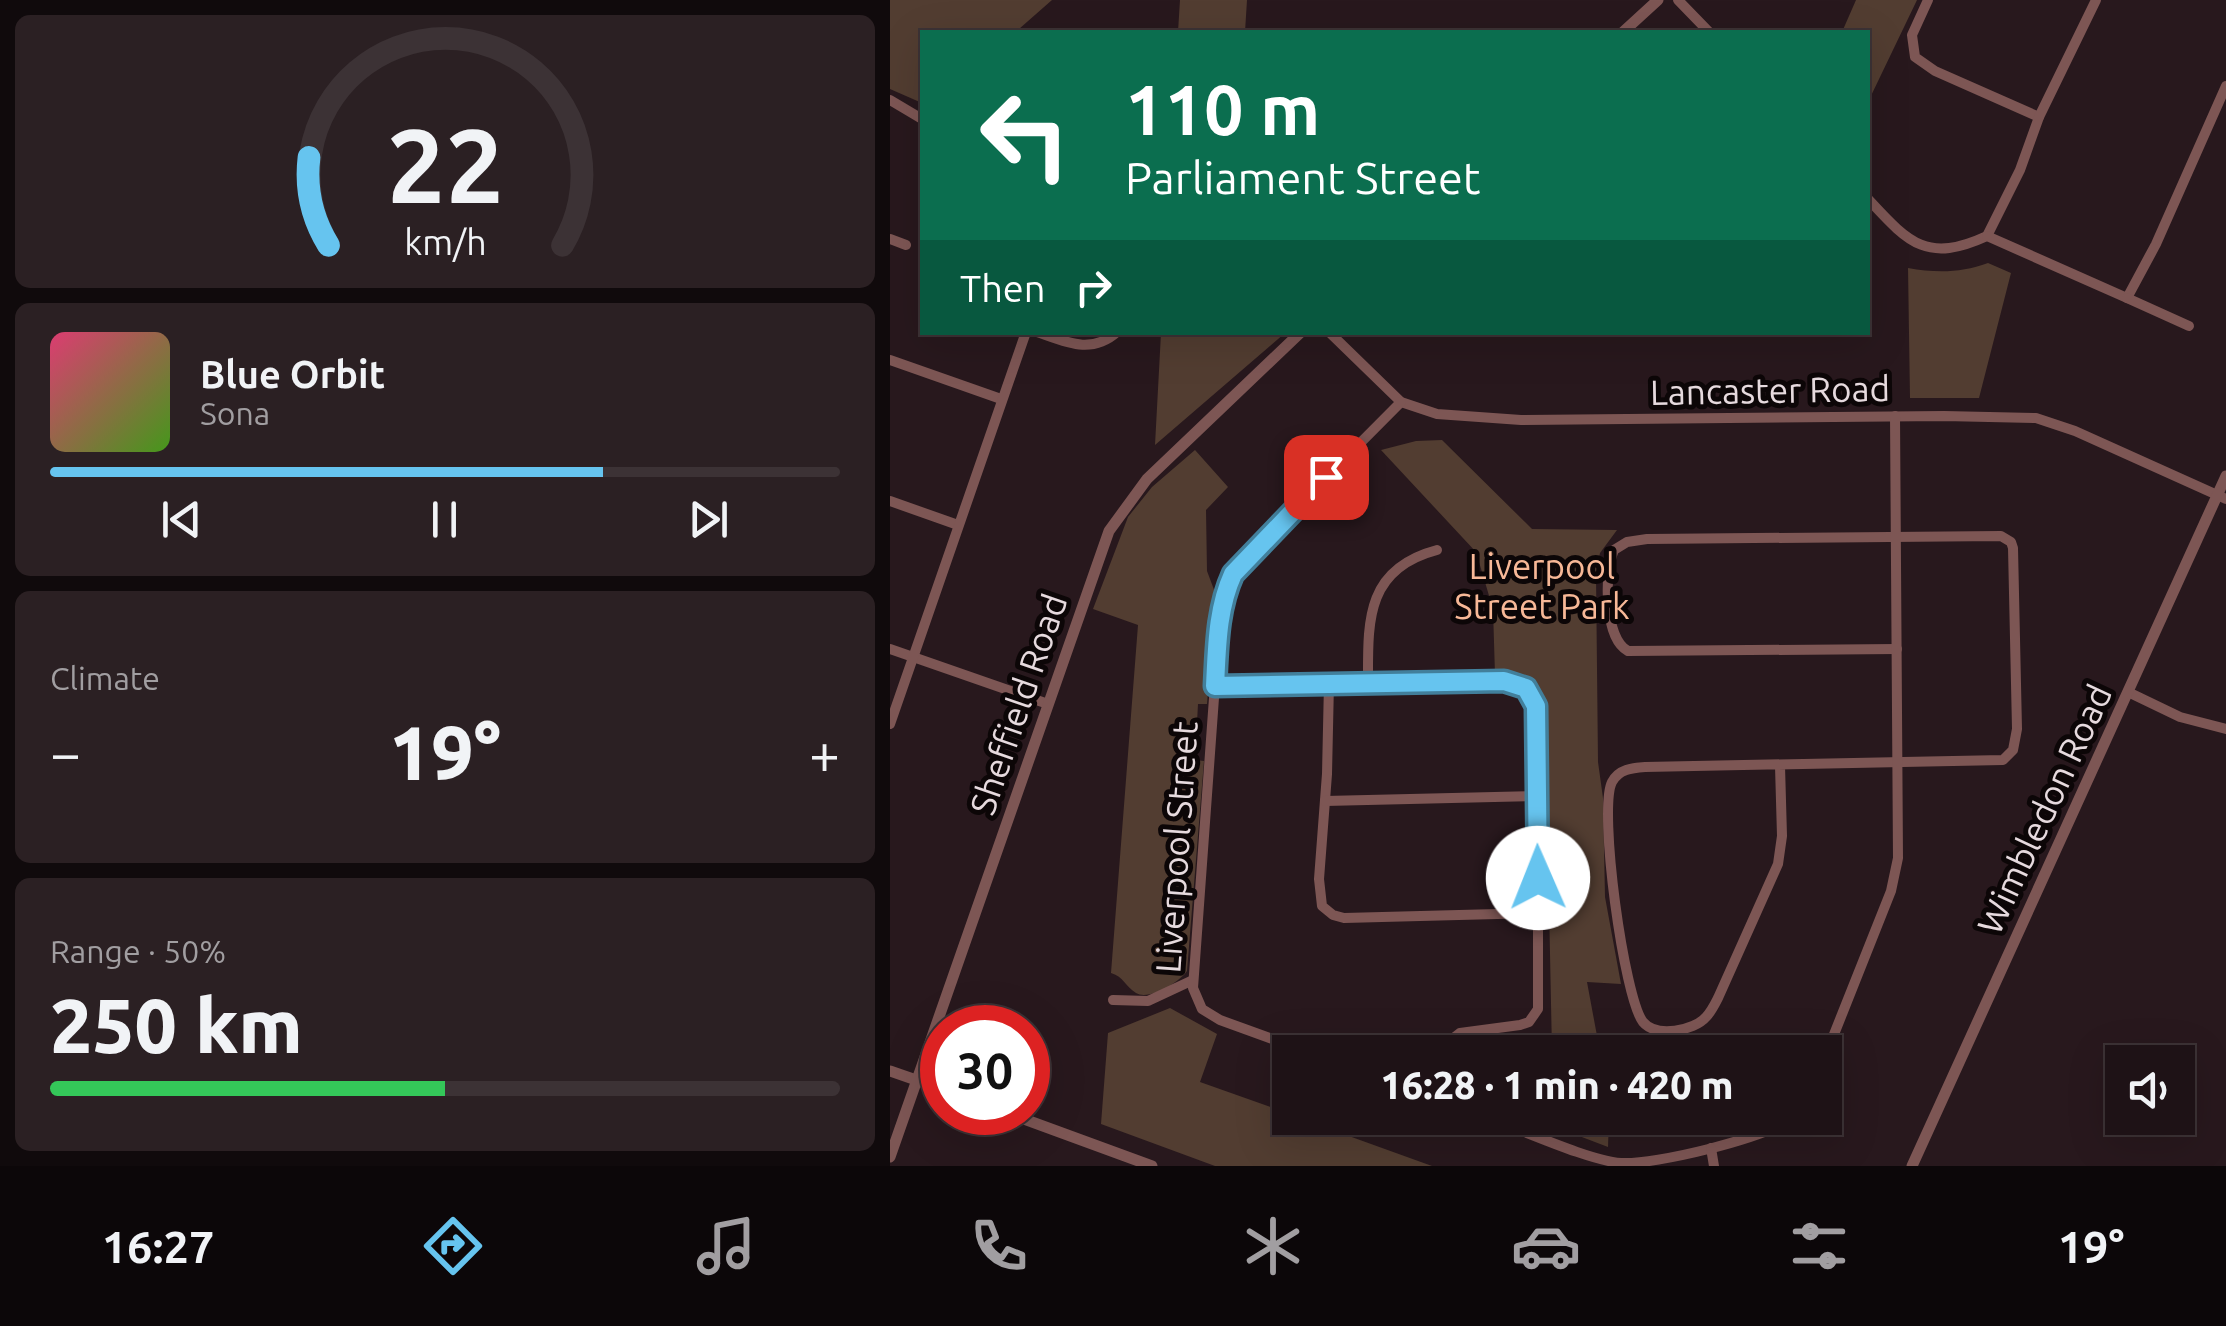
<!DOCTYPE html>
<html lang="en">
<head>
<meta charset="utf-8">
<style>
	body { margin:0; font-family:Ubuntu,sans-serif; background:#2b2023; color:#f1f3f6; height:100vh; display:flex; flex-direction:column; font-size:38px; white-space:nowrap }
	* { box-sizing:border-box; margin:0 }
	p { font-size:32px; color:#a19ea1 }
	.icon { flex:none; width:55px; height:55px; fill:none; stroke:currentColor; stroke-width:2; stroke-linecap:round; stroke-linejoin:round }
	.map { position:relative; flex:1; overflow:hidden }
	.panel { display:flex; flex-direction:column; gap:15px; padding:15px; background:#100a0c; width:890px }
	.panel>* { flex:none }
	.guide { position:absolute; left:30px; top:30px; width:950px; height:305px; border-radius:0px; box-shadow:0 10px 40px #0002,0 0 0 2px #3c3235; background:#0b6e4f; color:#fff; overflow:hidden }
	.tools { position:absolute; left:1215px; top:1045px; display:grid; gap:20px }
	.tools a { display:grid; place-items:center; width:90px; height:90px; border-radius:0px; background:#1e1216; box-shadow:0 10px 40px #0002,0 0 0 2px #3c3235; font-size:50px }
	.speed { position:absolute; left:30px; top:1005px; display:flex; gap:20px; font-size:50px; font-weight:700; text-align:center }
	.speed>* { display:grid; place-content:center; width:130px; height:130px; border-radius:50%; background:#1e1216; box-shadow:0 10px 40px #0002,0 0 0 2px #3c3235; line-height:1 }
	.speed .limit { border:15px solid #d22; background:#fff; color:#111 }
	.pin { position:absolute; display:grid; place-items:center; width:85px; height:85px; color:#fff; margin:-42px; border-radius:20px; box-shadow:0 5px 15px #0006 }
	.me { position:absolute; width:110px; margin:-55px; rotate:359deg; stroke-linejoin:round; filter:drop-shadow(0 0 8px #0008) }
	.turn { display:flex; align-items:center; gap:35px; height:210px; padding:0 40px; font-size:45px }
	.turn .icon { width:130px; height:130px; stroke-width:2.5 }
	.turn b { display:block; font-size:70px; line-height:85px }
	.then { display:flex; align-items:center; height:95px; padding:0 40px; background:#0003; gap:20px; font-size:38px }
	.big { font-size:75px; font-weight:800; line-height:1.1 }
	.panel .widget { flex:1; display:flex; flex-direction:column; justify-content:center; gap:15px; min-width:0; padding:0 35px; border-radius:15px; background:#2b2023 }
	.panel .dial { align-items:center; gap:0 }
	.dial svg { height:260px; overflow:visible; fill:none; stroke:#3c3235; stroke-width:7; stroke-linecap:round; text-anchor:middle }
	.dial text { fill:#f1f3f6; stroke:none }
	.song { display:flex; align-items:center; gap:30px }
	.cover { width:120px; height:120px; border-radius:15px; background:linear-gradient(135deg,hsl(340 70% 55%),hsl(100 70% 35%)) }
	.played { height:10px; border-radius:5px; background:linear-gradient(90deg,#66c4ef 70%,#3c3235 70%) }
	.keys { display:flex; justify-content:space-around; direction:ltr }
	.heat { display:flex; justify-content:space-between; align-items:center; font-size:55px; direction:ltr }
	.charge { height:15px; border-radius:8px; background:linear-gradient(90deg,#34c759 50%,#3c3235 0) }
	.trip { position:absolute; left:382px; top:1035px; width:570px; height:100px; border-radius:0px; background:#1e1216; box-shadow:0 10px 40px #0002,0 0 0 2px #3c3235; font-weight:800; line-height:100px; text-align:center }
	.dock { display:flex; height:160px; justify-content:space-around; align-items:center; background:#0c0709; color:#a19ea1 }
	.dock .icon { width:70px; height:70px }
	.dock .on { color:#66c4ef }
	.dock b { font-size:45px; color:#f1f3f6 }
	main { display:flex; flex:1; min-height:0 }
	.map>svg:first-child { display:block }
	.green { fill:#523d31 }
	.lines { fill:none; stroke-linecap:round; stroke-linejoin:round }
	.minor { stroke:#7d5654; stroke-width:10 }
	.tertiary { stroke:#7d5654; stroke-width:11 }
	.route-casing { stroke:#427f9b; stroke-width:25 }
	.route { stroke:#66c4ef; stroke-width:18 }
	.labels { text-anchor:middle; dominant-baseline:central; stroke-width:10; stroke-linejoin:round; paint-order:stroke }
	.street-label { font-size:35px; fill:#e6dade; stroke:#0c0607 }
	.park-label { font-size:35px; fill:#f7b897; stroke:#0c0607 }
</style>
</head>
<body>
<main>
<section class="panel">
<div class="widget dial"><svg viewBox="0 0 100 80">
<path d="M14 69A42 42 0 1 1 86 69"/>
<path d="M14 69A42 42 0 0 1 8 42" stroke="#66c4ef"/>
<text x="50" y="56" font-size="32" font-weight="700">22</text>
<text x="50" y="72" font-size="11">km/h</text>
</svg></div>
<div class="widget">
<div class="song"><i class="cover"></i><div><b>Blue Orbit</b><p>Sona</p></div></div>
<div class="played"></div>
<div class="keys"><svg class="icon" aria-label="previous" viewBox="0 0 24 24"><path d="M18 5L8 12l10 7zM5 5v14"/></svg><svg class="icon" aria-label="pause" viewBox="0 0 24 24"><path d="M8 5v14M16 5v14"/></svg><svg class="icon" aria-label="next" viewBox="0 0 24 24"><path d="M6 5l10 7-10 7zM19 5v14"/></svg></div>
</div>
<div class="widget"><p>Climate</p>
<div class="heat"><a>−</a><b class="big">19°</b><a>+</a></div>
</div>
<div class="widget"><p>Range · 50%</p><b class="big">250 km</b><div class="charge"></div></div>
</section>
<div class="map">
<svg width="1336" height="1166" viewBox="0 0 1336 1166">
	<rect width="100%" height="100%" fill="#28181d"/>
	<g class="green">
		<path d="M0,0H162L129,29L119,32H32V103L0,89Z"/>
		<path d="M290,0H357L355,32H288Z"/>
		<path d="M966,0H1027L978,102V32H952Z"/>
		<path d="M1098,263L1121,273L1089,398H1020L1018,268C1046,273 1071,273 1098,263Z"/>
		<path d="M271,333V332L395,333L265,445Z"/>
		<path d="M552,440L642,529L727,530L710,553L706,574L708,762L713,798L715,897L731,984L697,982L710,1052H662L655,707C644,681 632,676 605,675L603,609L586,552L491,450L526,441Z"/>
		<path d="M305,450L338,487L316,510L317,571L326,595L317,704H308L305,760L314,761L297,971C290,982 259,1001 246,993C235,986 234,977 221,973L248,625L203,609L238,517L262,487Z"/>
		<path d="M280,1008L327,1034L310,1082L400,1114V1118H409L542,1166H325L211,1124L218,1033Z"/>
		<path d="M663,1118H719L718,1147L663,1126Z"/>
	</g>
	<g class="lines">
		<g class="minor">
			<path d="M788,0L819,32"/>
			<path d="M1038,0L1022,35L1025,57L1045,71L1149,117"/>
			<path d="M0,100L32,119"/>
			<path d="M978,199C1018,242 1036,264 1097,236L1130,170L1149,117L1206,0"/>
			<path d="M1097,236L1237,298L1266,244L1336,86"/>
			<path d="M0,239L16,245"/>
			<path d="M1237,298L1299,326"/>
			<path d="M147,332C176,342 201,355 227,332"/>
			<path d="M439,332L511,402L547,414L631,420L1054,416L1146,418L1185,431L1336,499"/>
			<path d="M0,360L111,399"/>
			<path d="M0,501L68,525"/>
			<path d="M0,649L158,704"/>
			<path d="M478,682C478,622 475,569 547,550"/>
			<path d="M439,683L437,774L429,879L432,906L443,915L454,918L647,913"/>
			<path d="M325,686L615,681L627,683L642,697L648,766V1009L639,1022L630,1025L570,1033L546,1052"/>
			<path d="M1238,692L1290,717L1336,729"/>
			<path d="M0,724L136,332"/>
			<path d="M890,766L892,836L888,864L828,998C825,1004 821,1012 816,1017C804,1031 766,1038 753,1022C734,998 708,809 722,782C729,769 742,768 755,767L1113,760L1123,750L1127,729L1123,548L1121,542L1111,536L757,539L737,542L724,550C714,573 714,638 738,651L1007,649"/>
			<path d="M435,801L647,796"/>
			<path d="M223,1000L258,1001L303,980"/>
			<path d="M418,1052L330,1020L312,1009L303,988L330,615L335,592L352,562L511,402"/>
			<path d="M935,1057L1001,891L1008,858L1005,416"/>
			<path d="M598,1118C633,1130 697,1160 731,1163C765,1165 876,1138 902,1118"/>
			<path d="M821,1148L824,1166"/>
		</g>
		<g class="tertiary">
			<path d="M733,32L768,0"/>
			<path d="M0,1071L52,1089"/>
			<path d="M115,1112L262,1166"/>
			<path d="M0,1157L219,531L257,479L411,332"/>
			<path d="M1022,1166L1336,476"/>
		</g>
	</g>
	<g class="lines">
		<defs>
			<path id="route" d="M436,477L343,574C327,609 327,648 325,686L614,681L636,688L646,706L648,878"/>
		</defs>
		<use href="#route" class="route-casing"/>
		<use href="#route" class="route"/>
	</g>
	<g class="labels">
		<g class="street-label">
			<text transform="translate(880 390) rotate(-1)">Lancaster Road</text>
			<text transform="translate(128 704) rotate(-71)">Sheffield Road</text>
			<text transform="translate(1154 809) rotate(-65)">Wimbledon Road</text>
			<text transform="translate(286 847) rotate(-86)">Liverpool Street</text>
		</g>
		<g class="park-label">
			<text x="652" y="566">Liverpool<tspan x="652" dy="40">Street Park</tspan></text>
		</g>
	</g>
</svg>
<div class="tools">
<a><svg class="icon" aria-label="sound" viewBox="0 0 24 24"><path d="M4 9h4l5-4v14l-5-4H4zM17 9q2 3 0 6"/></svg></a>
</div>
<div class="speed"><div class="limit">30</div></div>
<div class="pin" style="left:436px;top:477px;background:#d93025"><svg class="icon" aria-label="arrive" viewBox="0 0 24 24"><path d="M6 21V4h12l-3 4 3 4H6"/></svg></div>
<svg class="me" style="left:648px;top:878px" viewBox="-20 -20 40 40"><circle r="19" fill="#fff"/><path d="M0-13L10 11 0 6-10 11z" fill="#66c4ef"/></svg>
<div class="trip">16:28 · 1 min · 420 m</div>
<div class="guide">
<div class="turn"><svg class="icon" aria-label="left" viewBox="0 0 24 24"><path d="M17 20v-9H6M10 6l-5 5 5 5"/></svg><div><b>110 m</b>Parliament Street</div></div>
<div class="then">Then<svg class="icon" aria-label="right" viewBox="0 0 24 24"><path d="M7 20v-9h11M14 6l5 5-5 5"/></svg></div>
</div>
</div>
</main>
<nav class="dock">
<b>16:27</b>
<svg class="icon on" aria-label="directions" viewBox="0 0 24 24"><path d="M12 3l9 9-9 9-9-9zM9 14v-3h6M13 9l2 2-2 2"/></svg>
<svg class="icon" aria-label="music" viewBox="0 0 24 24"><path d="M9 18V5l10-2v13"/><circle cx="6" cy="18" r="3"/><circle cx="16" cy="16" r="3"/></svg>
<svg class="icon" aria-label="phone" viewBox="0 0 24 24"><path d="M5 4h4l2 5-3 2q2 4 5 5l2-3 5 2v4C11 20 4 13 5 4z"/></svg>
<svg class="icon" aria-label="climate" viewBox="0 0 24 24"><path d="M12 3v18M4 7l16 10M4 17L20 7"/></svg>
<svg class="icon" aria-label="car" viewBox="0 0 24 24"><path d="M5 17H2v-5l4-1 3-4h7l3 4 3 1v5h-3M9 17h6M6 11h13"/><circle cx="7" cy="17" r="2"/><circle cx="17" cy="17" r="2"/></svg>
<svg class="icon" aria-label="filters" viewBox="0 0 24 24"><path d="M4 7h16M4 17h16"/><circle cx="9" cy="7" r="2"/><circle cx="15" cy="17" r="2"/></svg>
<b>19°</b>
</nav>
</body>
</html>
